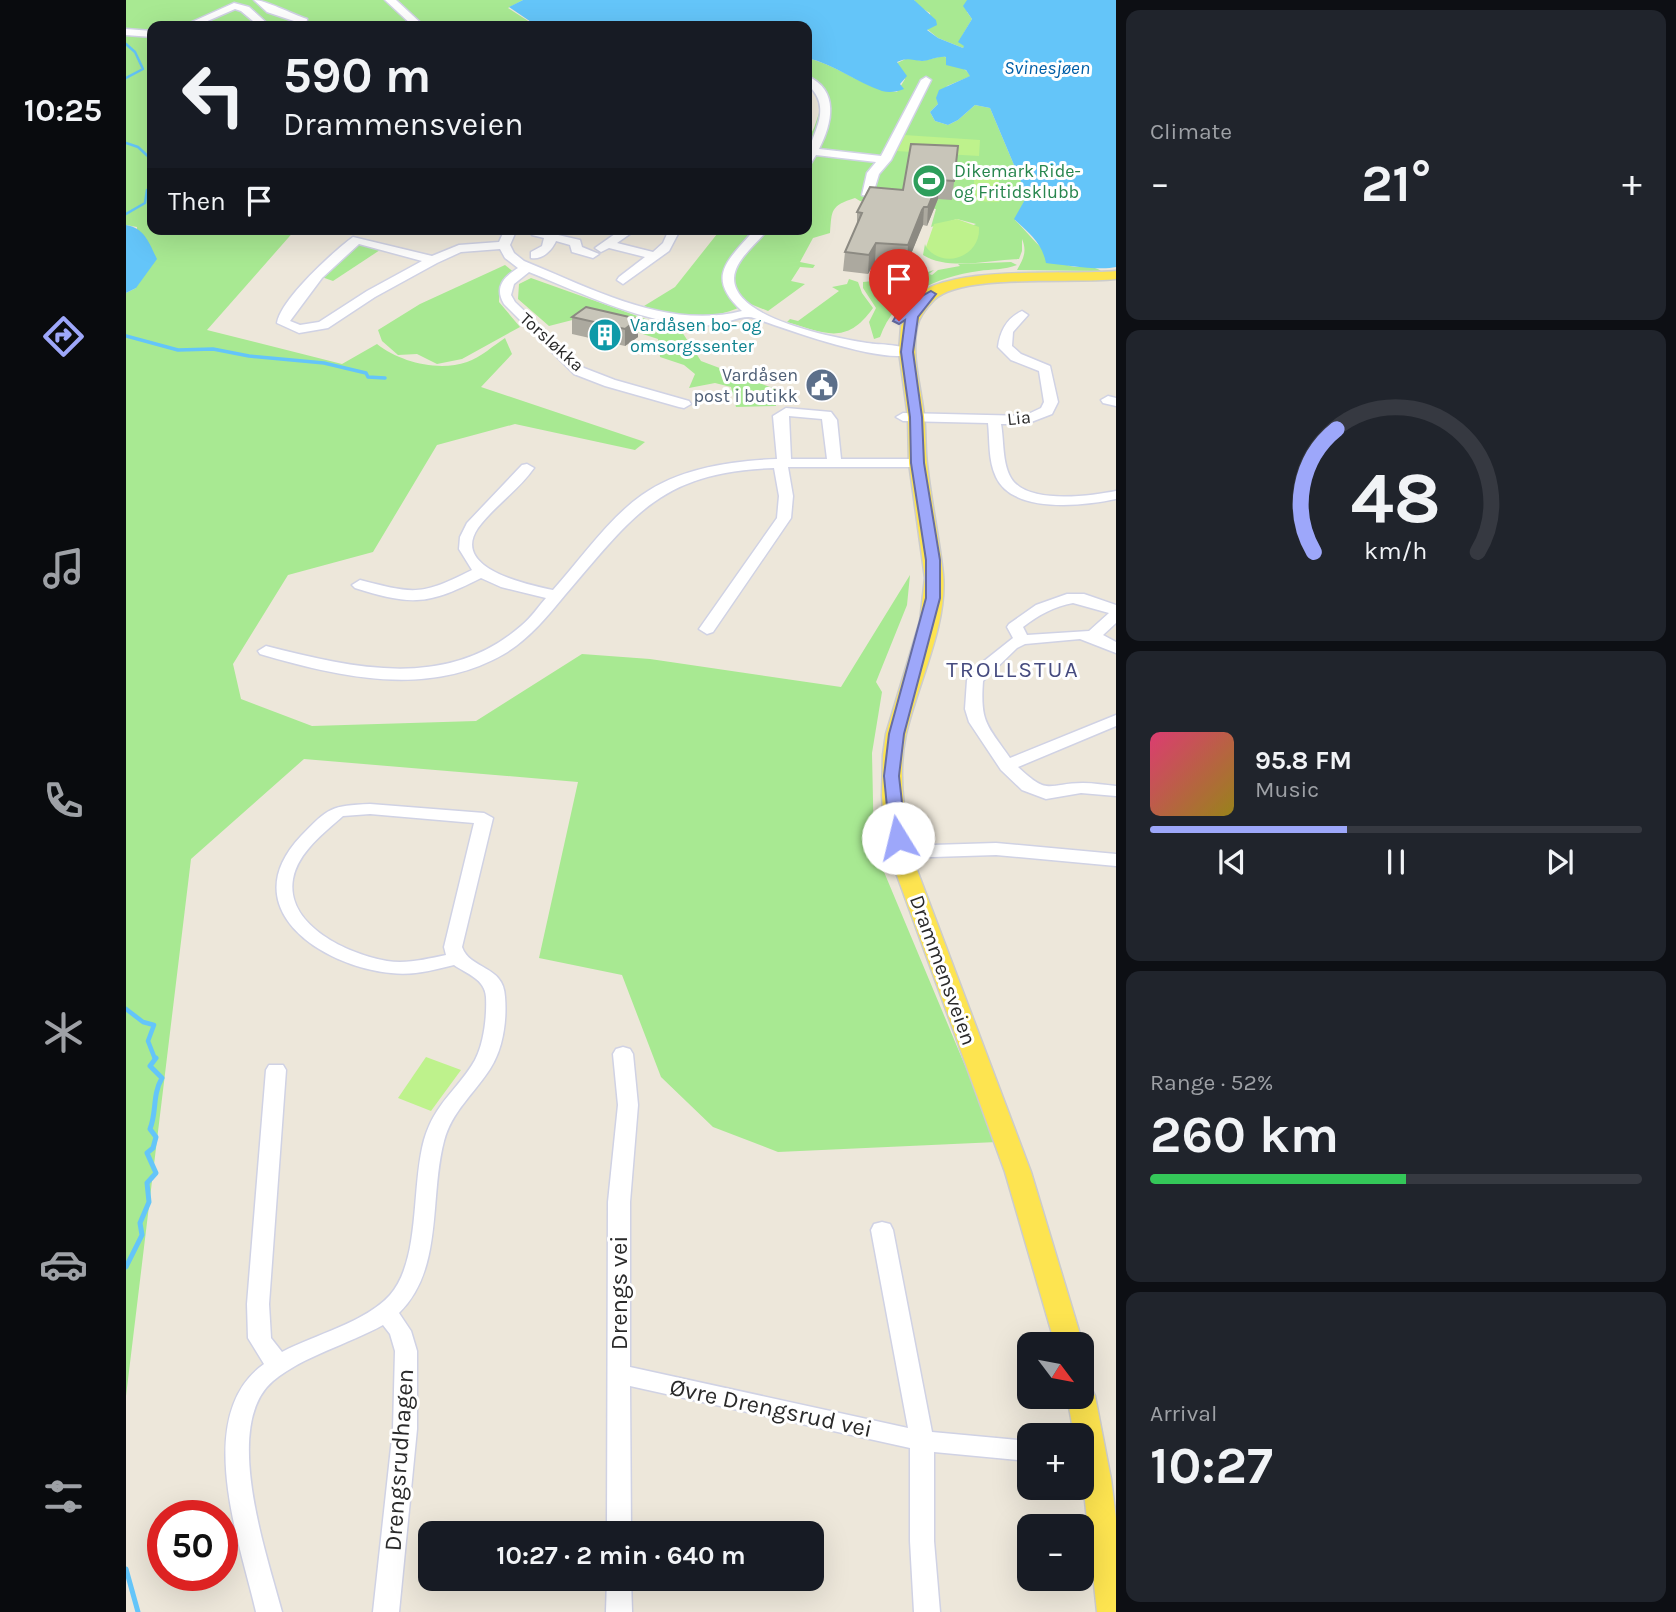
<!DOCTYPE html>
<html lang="en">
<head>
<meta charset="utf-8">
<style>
	body { margin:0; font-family:Karla,sans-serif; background:#20242c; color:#f1f3f6; height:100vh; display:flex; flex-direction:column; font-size:26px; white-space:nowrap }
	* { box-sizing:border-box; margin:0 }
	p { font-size:23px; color:#9ea1a6 }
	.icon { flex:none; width:38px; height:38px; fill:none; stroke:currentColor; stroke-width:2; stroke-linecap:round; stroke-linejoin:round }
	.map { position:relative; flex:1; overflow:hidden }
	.sheet { display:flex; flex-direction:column; gap:10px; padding:10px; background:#0d0f14; width:560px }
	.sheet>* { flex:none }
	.top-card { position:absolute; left:21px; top:21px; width:665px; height:214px; border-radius:14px; box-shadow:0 7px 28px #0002; background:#171b24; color:#f1f3f6; overflow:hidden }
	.needle { width:46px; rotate:122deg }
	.tools { position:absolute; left:891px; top:1332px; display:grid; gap:14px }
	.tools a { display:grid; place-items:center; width:77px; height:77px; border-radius:14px; background:#171b24; box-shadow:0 7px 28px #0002; font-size:35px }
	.speed { position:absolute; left:21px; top:1500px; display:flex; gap:14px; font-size:35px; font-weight:700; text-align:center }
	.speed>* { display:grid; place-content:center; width:91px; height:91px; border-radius:50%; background:#171b24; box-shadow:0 7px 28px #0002; line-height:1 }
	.speed .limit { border:10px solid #d22; background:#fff; color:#111 }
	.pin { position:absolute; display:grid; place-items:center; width:60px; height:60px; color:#fff; margin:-72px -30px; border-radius:50% 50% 50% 0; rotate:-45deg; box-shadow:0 0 7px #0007 }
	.pin .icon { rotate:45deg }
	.me { position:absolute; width:77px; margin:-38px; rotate:351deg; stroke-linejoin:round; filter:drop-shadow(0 0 5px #0008) }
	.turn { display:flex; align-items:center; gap:24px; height:147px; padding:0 21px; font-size:32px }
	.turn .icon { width:91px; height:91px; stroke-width:2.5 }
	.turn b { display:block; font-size:49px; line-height:60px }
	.then { display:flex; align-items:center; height:66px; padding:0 21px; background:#0003; gap:14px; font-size:26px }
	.big { font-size:52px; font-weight:700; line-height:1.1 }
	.sheet .card { flex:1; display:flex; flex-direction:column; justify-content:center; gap:10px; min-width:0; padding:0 24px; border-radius:14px; background:#20242c }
	.sheet .dial { align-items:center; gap:0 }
	.dial svg { height:182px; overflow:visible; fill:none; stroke:#363941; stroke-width:7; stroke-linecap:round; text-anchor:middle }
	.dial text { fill:#f1f3f6; stroke:none }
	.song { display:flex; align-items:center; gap:21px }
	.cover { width:84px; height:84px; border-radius:10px; background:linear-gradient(135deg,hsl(340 70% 55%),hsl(50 70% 35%)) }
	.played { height:7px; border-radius:4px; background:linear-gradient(90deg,#9da7fa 40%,#363941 40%) }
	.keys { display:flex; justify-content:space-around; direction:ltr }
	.heat { display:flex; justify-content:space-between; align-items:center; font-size:38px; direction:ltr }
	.charge { height:10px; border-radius:5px; background:linear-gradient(90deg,#34c759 52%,#363941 0) }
	.trip { position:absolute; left:292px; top:1521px; width:406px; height:70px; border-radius:14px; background:#171b24; box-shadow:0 7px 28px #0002; font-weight:700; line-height:70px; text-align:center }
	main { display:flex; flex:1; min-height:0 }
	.tab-bar { display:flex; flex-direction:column; width:126px; justify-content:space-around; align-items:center; background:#090b0e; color:#9ea1a6 }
	.tab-bar .icon { width:49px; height:49px }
	.tab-bar .active { color:#9da7fa }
	.tab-bar b { font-size:32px; color:#f1f3f6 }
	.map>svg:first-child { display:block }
	.green { fill:#a8e992 }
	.pitch { fill:#bef28c }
	.water { fill:#64c5f9 }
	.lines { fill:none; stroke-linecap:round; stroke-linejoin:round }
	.stream-far3 { stroke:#64c5f9; stroke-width:2.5 }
	.stream-far2 { stroke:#64c5f9; stroke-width:3.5 }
	.stream-far1 { stroke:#64c5f9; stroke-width:4.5 }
	.stream { stroke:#64c5f9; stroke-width:5 }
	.minor-casing { stroke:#d0d2e4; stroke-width:3 }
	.major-casing { stroke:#ccc; stroke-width:3 }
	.minor { fill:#fff; fill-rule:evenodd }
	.major { fill:#fde450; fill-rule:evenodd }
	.wall { fill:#aca99f }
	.shaded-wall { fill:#8c8a82 }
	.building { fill:#c8c5b9; stroke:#8c8a82; stroke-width:2 }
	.route { fill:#9da7fa; stroke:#666da2; stroke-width:2 }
	.labels { text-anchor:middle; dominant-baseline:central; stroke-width:6; stroke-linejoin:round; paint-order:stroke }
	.far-leisure-label { font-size:18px; fill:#27864d; stroke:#fff; text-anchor:start }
	.far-culture-label { font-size:18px; fill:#0d838f; stroke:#fff; text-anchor:start }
	.far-street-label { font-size:18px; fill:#2a2a2a; stroke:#fff }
	.far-service-label { font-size:18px; fill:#4e5e75; stroke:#fff; text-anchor:end }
	.far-water-label { font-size:19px; font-style:italic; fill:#015fa7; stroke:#fff }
	.street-label { font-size:21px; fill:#2a2a2a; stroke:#fff }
	.neighbourhood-label { font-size:23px; letter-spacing:2px; fill:#464b7f; stroke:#fff }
	.near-street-label { font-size:24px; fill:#2a2a2a; stroke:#fff }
</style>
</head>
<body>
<main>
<nav class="tab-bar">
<b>10:25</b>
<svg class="icon active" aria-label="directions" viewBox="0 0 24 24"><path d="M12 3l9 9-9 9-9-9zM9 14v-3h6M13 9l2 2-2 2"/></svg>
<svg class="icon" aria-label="music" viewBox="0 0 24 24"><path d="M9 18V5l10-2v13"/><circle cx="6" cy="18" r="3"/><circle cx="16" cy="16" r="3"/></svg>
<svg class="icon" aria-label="phone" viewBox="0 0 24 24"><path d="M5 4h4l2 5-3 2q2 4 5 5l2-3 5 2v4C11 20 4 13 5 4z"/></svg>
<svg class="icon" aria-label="climate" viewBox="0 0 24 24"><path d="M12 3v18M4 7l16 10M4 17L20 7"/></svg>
<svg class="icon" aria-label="car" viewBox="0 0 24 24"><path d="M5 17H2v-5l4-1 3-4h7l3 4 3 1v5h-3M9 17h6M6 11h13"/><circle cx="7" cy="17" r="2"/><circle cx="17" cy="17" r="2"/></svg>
<svg class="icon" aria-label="filters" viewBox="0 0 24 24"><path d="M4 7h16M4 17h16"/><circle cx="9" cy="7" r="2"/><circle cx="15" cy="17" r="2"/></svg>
</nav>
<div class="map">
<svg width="990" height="1612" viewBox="0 0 990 1612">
	<rect width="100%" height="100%" fill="#ede7da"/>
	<g class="green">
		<path d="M0,0H397L382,8L410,26H26V229H170L81,330L216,364L251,344C274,362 312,372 341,362C354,358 368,345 379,338L386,354L355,387L519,442L509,450L389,424L311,445L247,552L162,575L107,664L115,699L186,726L350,721L456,654L524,659L715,687L784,575L781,605L750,682L756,692L746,753L748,848L871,1142L652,1152L587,1127L535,1077L496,975L413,958L452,782L178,759L65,859L0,1396V293L10,288L11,227L0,225Z"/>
		<path d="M788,0H841V12L846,19L836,36L839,46L837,48L812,38L801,29L805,26L804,13L792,6Z"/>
		<path d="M817,56C825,59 840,69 845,76L821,86L812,104L804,112L809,121L822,125L832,120L849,105L864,108L901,196L889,220C905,236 921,259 944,266C955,269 966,264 975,271L891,270C898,258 901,251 896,239V251L893,259C863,260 823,271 797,255L799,244L800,247L850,224L831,219L805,227L810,209L734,201L729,198C704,206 706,210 704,233L687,238L674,262L689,265L687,268L674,267L665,281L679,284L642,311L622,303C589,322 553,318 518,306L549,287L595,229H681V141L688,128L694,110V97L681,84V58C712,65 740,90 771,92L779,79L771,63L782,58L796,61Z"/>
		<path d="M232,243L254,250L207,281L193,276Z"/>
		<path d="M885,262L891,265C879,270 865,269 853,271C810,277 769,295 754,337L748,339L743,322L750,308L737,288V282L786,277L808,270L803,274L806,275L812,270L834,266L832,264Z"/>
		<path d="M379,265L389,273C377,281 373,288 373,302L394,327L336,359L311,364L291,354L272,355L256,341L252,330L294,304Z"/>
		<path d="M405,278L556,332L575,361L649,389L650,406L610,407L605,387L589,383L563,388L569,374L558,365L534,357L532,339L462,316L423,326L392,299L393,284Z"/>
		<path d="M723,279L732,282L736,293L747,308C720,346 699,333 661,322L664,319L672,321L713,291L706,287L721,284Z"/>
	</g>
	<g class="pitch">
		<path d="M778,135L854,140L853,156L770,151L772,140Z"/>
		<path d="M848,179H873V202L848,201Z"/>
		<path d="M831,219L853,227C855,257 817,270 800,247L808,224Z"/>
		<path d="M300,1057L335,1070L305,1111L272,1098Z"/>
	</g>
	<g class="water">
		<path d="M397,0H788L810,20L811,25L801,30L812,38L837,48L838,46L832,42L846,19L837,6L841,0H990V267C974,271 938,265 920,263C916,243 903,233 888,219L901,196L864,108L849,105L832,120L822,125L809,121L804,112L812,104L810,98L813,90L844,76L840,70L820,65V57C811,56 804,61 796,61C785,60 782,57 771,62L781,76L774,84L778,89C771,92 763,93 756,91C730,82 708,64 681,58V26H411L383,7Z"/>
		<path d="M0,225C19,228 23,243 31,259L10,288L0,293Z"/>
	</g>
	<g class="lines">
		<g class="stream-far3">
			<path d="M0,44L9,52L17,69L0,78"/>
			<path d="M0,143L12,147L26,160"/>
			<path d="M0,214L19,203L21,190L26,187"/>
		</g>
		<path class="stream-far2" d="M0,336L52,350L87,349L123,356L198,363L240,373L242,377L259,378"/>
		<path class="stream-far1" d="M0,1009L17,1022L28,1025L22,1041L29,1059"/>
		<g class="stream">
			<path d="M0,1267L16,1235L14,1223L23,1202L21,1183L30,1173L21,1153L27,1148L30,1137L24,1129C31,1112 26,1095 36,1078L24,1066L30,1058"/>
			<path d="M0,1569L12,1612"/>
		</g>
		<defs>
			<g id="minor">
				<path d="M128,0C139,0 166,14 181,19L180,26H170L171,22L141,12Z"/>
				<path d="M259,0H270L298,26H287Z"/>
				<path d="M108,3L123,7L144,26H133L115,11L109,9L70,26H57Z"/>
				<path d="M0,29L26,31V37L0,35Z"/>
				<path d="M681,76C714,90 706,124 693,149L755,156L795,80L800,77L805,80L765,160L753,174L746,197L736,195L741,173L750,162L690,155L685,163L681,164C681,136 711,111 681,84Z"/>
				<path d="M379,229H391L384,245L388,253L398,261C467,289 541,330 616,311C578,276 603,260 629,229H642C632,243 609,259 608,278C607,319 709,338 741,343C754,345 778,344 788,352C768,369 654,327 628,318C618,314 599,324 587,325C574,326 562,325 549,323C498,314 450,291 403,272L388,284L385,295L389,302L458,368L489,380L563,401L565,404L558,408L553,407L479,386L448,374L378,304C368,287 378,277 392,268L379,258L374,249L335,252L311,263L249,297L202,328L173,333L151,323C155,299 207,252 227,237L306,256L333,245L373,242ZM233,244L296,261L241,291L193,322L174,325L164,321L196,278Z"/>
				<path d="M406,229L454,240L456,247L473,254L467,258L446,252L444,245L430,241C426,250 417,260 405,258V252L416,246L418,238L406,235Z"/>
				<path d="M496,229H511L491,243L527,252L537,243L541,234L529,229H550L553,232L543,251L497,284L491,280L493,277L519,257L483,248L475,252L469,248Z"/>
				<path d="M896,311L902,315L887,332L886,346L895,354L924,366L932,402L926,414L900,424H875C878,440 876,463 885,478C901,505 964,496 990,491V499C957,506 887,514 870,477C862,460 864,441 862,423L777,421L770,417L777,413L898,416L915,408L918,402L913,371L885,360L872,347C874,331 881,318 896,311Z"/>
				<path d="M982,396L990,398V406L977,403L975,400Z"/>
				<path d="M660,408L705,412L711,420L715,459H792L799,463L792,467H662L667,496L665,518L587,632L581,634L573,629L651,518L653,496L648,468C534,472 508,515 439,595C421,617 403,639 378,654C302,698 213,677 134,654L132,651L140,646C227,668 320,691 395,626C405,618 412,607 420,598L375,587L355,578C302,605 286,606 229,588L226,585L234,580C289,594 294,596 346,570L333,549L334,537L341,523L396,465L401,464L408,468C392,491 368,506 352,528C324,569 403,585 427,590C454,560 483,518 516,495C554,468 605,461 651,459L647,416ZM663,416L696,419L701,459H665Z"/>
				<path d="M941,594H958L990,605V623L977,635L990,642V653L954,639L899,644L891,648L857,681C854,723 861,725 884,758L990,715V726L892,767C924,797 921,783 957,783C968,783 979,785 990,786V796L955,793L920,799L896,790L875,770L843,722L839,709L841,680L853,665L887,638L881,627L883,624L910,605ZM947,603L983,613L963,631L901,635L897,627C911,616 929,606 947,603Z"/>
				<path d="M244,804L358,813L367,818L336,947C344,970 378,965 379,997C381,1021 377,1049 364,1069C348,1094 326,1111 318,1141C303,1197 318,1269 273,1313L285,1331L291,1351V1429L273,1612H247L267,1429L269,1351L264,1334L257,1325C221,1345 179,1355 147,1381C95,1425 141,1555 156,1612H130C114,1542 66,1415 138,1364L122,1338L121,1304L140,1070L143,1065H157L160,1070L143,1304L145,1338L156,1352C188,1335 240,1322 264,1295C295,1259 285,1186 298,1140C309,1102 332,1090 349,1060C358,1043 361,1016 360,997C359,979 341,974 328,965C308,970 286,976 265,973C195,966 107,908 175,836C203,807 205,806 244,804ZM244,814L348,823L318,947L320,955C301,959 281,964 261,961C224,955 159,926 167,879C172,852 198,833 217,816Z"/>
				<path d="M870,843L990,854V866L870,855L775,858L766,852L775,846Z"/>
				<path d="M497,1047L504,1049L507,1054L512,1105L504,1202V1367L782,1428L745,1230L748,1224L756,1222L764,1224L767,1230L806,1432L903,1441V1461L808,1452V1541L814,1612H788L784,1541V1448L504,1386L505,1533H481L482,1202L492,1105L487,1054L490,1049Z"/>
				<path d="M481,1578H505L506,1612H480Z"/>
			</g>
			<g id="major">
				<path d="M990,271V279C949,284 835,273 808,300C801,307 793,317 791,327C785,356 795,387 798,416C800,432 799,448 801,464C805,501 813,537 817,574C822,625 791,685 780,734C770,780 780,825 791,870L905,1172L957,1344L956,1346L929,1344L879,1172L769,870L758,823L756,796L757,755L760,734L794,621L799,578L783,463L782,417L773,352L775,326L789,304L785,300C820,263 940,276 990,271Z"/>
				<path d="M956,1385L965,1388L969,1396L985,1479L990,1518V1612H971L956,1473V1435H948L941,1396H956Z"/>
			</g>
		</defs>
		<use href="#minor" class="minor-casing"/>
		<use href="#major" class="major-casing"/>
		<use href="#minor" class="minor"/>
		<use href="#major" class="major"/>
	</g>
	<g class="wall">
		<path d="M832,146L826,200L812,199L801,226L797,225L795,229L781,264L749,262L742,274L717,271L719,252L731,226V212L777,190Z"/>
		<path d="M446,317L512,319V337L499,346L446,334Z"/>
	</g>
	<g class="shaded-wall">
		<path d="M813,180L812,199L801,226L802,207Z"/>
		<path d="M798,207L797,225L781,264L782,245Z"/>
		<path d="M750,243L749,262L742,274L743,255Z"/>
		<path d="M512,319V337L499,346V329Z"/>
	</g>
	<g class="building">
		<path d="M785,144L832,146L828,181L813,180L802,207H798L796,210L782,245L750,243L743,255L719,252L736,213L731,212L744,187L777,190Z"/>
		<path d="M460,307L512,319L499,329L446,317Z"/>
	</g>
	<path class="route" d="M805,291L810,294L792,317L787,352L796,417L798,463L814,560V598L778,734L773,776L780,838L772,843L764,838L758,776L763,734L800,598V560L785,463L784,417L775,352L779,320L773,324L767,321L775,308Z"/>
	<defs>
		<symbol id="stadium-disc" viewBox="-11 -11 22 22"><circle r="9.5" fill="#2e9e5b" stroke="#fff"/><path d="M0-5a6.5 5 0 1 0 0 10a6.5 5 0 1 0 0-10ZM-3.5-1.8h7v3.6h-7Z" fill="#fff"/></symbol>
		<symbol id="building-disc" viewBox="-11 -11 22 22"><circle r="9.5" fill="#0f9aa8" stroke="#fff"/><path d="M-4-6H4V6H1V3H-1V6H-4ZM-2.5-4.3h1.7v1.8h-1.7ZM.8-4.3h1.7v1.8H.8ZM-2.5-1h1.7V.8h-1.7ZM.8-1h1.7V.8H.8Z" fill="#fff"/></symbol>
		<symbol id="civic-disc" viewBox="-11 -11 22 22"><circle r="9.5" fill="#5c6f8a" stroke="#fff"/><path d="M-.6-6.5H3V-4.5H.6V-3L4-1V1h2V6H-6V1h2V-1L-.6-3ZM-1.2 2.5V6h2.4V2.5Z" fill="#fff"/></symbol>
	</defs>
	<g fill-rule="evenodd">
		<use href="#stadium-disc" x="784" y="162" width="38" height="38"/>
		<use href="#building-disc" x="460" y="316" width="38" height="38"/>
		<use href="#civic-disc" x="677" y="366" width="38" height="38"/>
	</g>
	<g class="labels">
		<g class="far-leisure-label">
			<text x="828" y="171">Dikemark Ride-<tspan x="828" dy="21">og Fritidsklubb</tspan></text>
		</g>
		<g class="far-culture-label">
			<text x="504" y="325">Vardåsen bo- og<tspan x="504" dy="21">omsorgssenter</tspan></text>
		</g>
		<g class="far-street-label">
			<text transform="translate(426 342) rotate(42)">Torsløkka</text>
			<text transform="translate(893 418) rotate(-6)">Lia</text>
		</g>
		<g class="far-service-label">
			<text x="672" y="375">Vardåsen<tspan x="672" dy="21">post i butikk</tspan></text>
		</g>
		<g class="far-water-label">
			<text x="921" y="68">Svinesjøen</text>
		</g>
		<g class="street-label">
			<text transform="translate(817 970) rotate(70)">Drammensveien</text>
		</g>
		<g class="neighbourhood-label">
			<text x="887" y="669">TROLLSTUA</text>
		</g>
		<g class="near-street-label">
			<text transform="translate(493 1293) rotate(-90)">Drengs vei</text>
			<text transform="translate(645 1408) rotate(12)">Øvre Drengsrud vei</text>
			<text transform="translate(273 1460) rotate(-86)">Drengsrudhagen</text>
		</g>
	</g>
</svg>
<div class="tools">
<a><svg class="needle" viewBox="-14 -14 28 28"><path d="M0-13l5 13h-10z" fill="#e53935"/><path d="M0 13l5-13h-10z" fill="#9ea1a6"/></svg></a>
<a>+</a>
<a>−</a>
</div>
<div class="speed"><div class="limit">50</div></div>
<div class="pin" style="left:773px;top:321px;background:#d93025"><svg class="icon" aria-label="arrive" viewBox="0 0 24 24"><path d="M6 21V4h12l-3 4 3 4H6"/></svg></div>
<svg class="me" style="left:772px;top:838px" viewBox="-20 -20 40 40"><circle r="19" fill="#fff"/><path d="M0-13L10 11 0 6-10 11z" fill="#9da7fa"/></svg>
<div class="trip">10:27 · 2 min · 640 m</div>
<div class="top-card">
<div class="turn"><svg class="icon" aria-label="left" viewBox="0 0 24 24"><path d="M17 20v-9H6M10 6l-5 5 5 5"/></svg><div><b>590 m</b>Drammensveien</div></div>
<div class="then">Then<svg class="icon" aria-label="arrive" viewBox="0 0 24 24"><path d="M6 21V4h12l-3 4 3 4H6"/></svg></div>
</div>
</div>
<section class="sheet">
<div class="card"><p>Climate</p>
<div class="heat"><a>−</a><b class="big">21°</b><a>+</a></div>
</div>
<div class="card dial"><svg viewBox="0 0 100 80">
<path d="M14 69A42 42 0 1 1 86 69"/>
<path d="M14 69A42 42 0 0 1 24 15" stroke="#9da7fa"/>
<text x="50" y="56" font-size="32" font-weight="700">48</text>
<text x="50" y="72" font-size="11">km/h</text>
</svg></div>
<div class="card">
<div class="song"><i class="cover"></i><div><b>95.8 FM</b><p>Music</p></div></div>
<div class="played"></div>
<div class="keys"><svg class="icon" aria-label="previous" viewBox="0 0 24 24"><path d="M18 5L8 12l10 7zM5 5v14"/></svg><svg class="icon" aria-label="pause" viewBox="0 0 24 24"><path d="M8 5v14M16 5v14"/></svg><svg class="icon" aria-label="next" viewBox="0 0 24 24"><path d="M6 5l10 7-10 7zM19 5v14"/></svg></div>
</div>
<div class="card"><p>Range · 52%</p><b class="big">260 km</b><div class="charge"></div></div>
<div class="card"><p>Arrival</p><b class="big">10:27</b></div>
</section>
</main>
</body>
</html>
